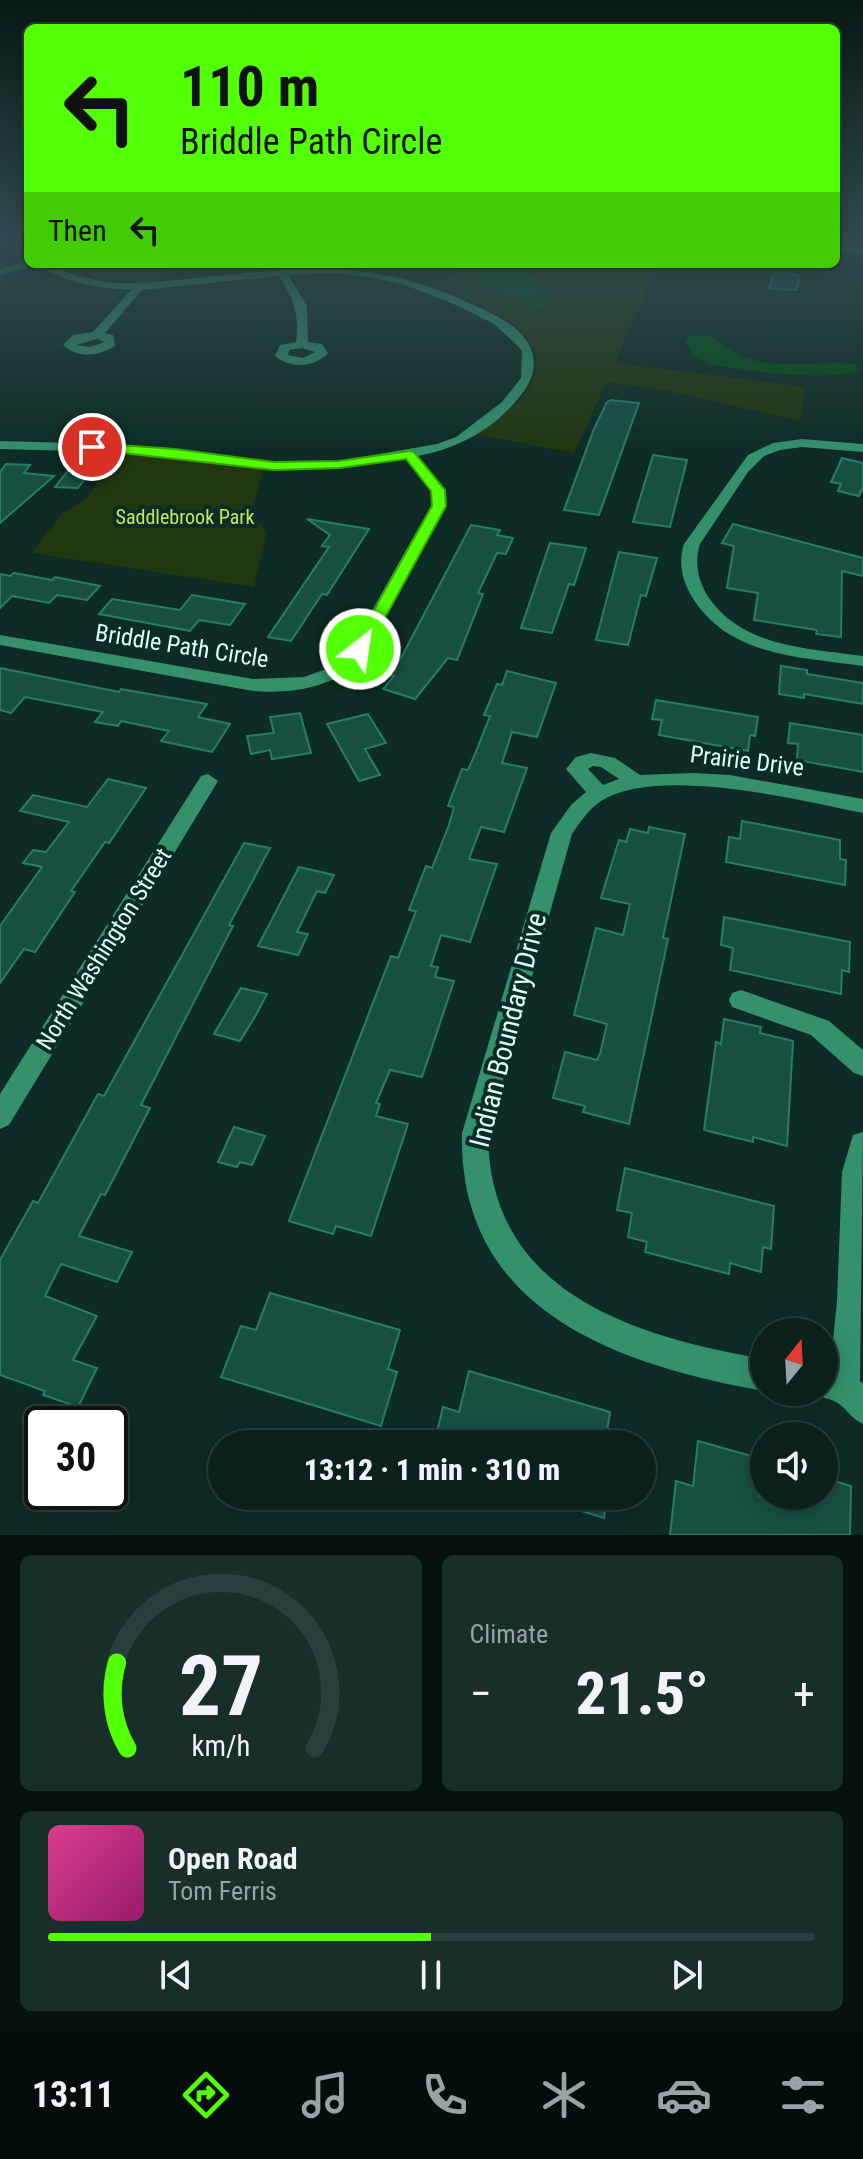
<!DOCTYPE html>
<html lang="en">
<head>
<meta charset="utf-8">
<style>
	body { margin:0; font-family:"Roboto Condensed",sans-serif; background:#182e29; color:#f1f3f6; height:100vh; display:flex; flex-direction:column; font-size:30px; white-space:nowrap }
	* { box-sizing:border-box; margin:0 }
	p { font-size:26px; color:#99a3a3 }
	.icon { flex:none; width:44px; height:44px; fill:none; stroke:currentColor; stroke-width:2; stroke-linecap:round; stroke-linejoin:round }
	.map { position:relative; height:1535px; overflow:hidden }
	.drawer { display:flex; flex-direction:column; gap:20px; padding:20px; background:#06120f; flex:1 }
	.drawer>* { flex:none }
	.hud { position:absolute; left:24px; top:24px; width:816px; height:244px; border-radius:12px; box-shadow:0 4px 20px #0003,0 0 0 2px #2a3e3b; background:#53ff05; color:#111; overflow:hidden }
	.needle { width:52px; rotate:18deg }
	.controls { position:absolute; left:750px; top:1318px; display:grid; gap:16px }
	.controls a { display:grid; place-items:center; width:88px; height:88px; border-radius:50%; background:#0a211c; box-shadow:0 4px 20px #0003,0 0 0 2px #2a3e3b; font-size:40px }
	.speed { position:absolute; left:24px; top:1406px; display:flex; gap:16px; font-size:40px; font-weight:700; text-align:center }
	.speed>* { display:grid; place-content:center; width:104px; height:104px; border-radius:50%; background:#0a211c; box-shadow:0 4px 20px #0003,0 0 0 2px #2a3e3b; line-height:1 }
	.speed .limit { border:4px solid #111; border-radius:12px; background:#fff; color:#111 }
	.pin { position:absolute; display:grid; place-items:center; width:68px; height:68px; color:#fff; margin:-34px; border:4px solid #fff; border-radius:50%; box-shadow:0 2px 8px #0007 }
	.me { position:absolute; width:88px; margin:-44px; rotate:30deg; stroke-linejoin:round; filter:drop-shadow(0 0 6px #0008) }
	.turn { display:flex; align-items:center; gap:28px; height:168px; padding:0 24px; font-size:36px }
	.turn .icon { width:104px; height:104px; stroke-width:2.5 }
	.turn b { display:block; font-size:56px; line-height:68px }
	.then { display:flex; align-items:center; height:76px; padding:0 24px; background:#0003; gap:16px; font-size:30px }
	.big { font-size:60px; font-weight:800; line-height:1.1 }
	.drawer .tile { flex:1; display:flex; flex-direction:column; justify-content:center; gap:12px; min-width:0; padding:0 28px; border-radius:12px; background:#182e29 }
	.drawer .dial { align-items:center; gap:0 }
	.dial svg { height:208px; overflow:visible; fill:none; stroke:#2a3e3b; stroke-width:7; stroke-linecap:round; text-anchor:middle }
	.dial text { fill:#f1f3f6; stroke:none }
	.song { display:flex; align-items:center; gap:24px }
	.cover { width:96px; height:96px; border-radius:12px; background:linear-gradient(135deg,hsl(330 70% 55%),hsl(320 70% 35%)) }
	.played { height:8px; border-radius:4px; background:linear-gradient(90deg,#53ff05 50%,#2a3e3b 50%) }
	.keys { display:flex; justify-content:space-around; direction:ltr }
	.heat { display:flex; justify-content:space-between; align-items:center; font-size:44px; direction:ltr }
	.drawer .tiles { flex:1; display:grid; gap:20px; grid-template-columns:1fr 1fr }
	.tile:last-child { grid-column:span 2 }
	.trip { position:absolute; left:208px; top:1430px; width:448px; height:80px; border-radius:40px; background:#0a211c; box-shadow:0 4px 20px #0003,0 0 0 2px #2a3e3b; font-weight:800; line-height:80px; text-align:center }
	.tabs { display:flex; height:128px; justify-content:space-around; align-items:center; background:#040d0b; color:#99a3a3 }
	.tabs .icon { width:56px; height:56px }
	.tabs .on { color:#53ff05 }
	.tabs b { font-size:36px; color:#f1f3f6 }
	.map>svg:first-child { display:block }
	.green { fill:#213710 }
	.water { fill:#044e15 }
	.building { fill:#184f43; stroke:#277d6b; stroke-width:2 }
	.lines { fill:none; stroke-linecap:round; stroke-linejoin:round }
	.minor { fill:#34906d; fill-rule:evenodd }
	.route { fill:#53ff05; stroke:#36a603; stroke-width:2 }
	.labels { text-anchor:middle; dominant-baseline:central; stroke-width:8; stroke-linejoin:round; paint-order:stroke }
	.far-park-label { font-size:20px; fill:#baed56; stroke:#0e2c25 }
	.street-label { font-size:24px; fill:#d9fff4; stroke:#0e2c25 }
	.near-street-label { font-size:28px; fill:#d9fff4; stroke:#0e2c25 }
</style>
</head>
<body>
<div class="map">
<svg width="863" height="1535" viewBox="0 0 863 1535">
	<rect width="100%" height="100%" fill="#0e2c25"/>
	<g class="green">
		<path d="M54,264H171L156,283C121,283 86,279 54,264Z"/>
		<path d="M472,264H611L656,269L615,363L805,387L800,421L664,390L606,382L574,453L475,434C517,410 567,367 513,325C491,307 461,297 435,285Z"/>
		<path d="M121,452L264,469L251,512L267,532L254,587L32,553L62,513L84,501Z"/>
	</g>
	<g class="water">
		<path d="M488,264H527L547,299L546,307H530L501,292L479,288V275Z"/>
		<path d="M707,335C723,341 733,354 750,359C785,370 821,360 856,364L858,370C827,383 744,370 710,364L694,357L685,341L692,336Z"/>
	</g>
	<g class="building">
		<path d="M782,273L800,275L797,290L769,289L773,274Z"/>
		<path d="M611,400L639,403L599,515L564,510L594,429L607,402Z"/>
		<path d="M653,455L687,460L670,527L633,522Z"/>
		<path d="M842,458L863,463V487L859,496L838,491L841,484L831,482Z"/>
		<path d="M6,464L30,465L24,473L54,476L0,523V472Z"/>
		<path d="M71,467L93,468L78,488L55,487Z"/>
		<path d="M307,519L369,529L327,595L322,594L291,641L268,637L329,547L322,546L330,535Z"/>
		<path d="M733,524L863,558V576L842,571L841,637L816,634L817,630L754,620L758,593L727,588L734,546L722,543Z"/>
		<path d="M471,525L500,530L497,535L513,538L506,554L497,553L478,593L483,594L457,660L448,658L415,699L383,689L394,676L387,674L401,658Z"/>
		<path d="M550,543L586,548L574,585L569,584L552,633L521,628Z"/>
		<path d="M619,552L657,558L646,596L641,595L628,645L596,640Z"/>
		<path d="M14,573L52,580L55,577L100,586L87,600L57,595L49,603L12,596L0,608V574L10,576Z"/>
		<path d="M192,595L245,604L230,625L199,620L190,631L99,614L112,599L180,610Z"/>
		<path d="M781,666L807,670V674L863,683V704L804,694V698L779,694Z"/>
		<path d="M0,668L119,692L121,689L207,704L198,717L230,724L212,752L161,741L169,731L121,721L118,726L95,722L103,712L25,697L11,713L0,710Z"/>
		<path d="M507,671L556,683L537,737L512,732L502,763L527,768L504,832L481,827L469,859L497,864L470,942L441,935L431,966L438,967L435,977L454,981L422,1077L390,1070L376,1103L380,1104L376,1116L408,1124L371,1236L336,1226L333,1234L289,1221L391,956L398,958L416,911L409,910L426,866L432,868L449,825L454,807L448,806L462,769L468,770L475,754L490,716L484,715L497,684L502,685Z"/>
		<path d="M656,700L758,717L755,736L750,735L748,751L659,735L662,720L652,719Z"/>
		<path d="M300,713L311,753L272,759L270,750L251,754L247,736L274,733L270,717Z"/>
		<path d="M368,714L386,743L365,749L380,775L359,781L327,724Z"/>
		<path d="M790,723L863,735V772L797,760L798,744L788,743Z"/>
		<path d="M108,779L146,788L109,843L105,842L71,891L75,892L35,952L24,949L0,983V926L42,867L23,863L33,850L46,852L69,822L20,811L33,795L87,807Z"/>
		<path d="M742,821L840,840V859L846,860L845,885L726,862L729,837L740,839Z"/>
		<path d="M649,827L685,834L663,938L668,939L629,1124L583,1112L585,1106L553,1098L565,1052L597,1060L600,1054L607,1024L574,1015L596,928L623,935L630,904L601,898L619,840L626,842L630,829L648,833Z"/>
		<path d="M244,843L270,848L229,925L233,926L141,1105L150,1108L105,1195L101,1194L79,1236L132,1252L117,1282L61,1264L45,1296L97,1316L73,1360L97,1368L78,1407L43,1395L45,1391L0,1375V1260L33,1201L38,1203L98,1094L104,1096Z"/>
		<path d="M299,867L334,875L325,893L317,891L297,932L308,934L298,955L258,946Z"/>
		<path d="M724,917L850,942L849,972L842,970L841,994L730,970L733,948L721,945Z"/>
		<path d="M241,988L267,994L256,1015L240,1041L214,1034Z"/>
		<path d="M724,1019L761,1027L760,1033L793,1041L787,1146L753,1137V1142L704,1130L716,1042L721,1044Z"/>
		<path d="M234,1127L265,1136L252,1165L240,1162L237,1167L218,1162Z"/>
		<path d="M625,1168L774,1206L771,1249L763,1247L761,1272L730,1263L729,1274L645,1252L647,1242L628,1237L632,1213L617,1210Z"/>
		<path d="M270,1293L400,1330L388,1369L397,1372L381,1426L221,1377L241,1326L256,1330Z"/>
		<path d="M469,1371L610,1412L605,1444H434L443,1407L459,1412Z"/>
		<path d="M698,1441L762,1459L759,1496H824V1478L851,1486L850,1535H670L676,1481L693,1486Z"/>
		<path d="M546,1496H607L604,1518L546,1500Z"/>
	</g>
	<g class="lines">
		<g class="minor">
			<path d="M836,246L863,248V254L836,252Z"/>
			<path d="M28,261V264H33L32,266L0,275V269Z"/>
			<path d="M39,264C55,264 64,272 79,276C96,281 115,284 133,283C251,278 339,247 456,297C476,306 497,314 515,328C536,346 540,368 524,391C498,427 461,448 418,456L445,490L447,506L364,656C338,688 291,694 253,691L0,645V635L253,679L304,677L326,669L348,653L431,506V490L405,459L339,469L274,470L112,452L0,449V441L112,444L274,462L339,461L437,444L456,437L502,402L521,378L522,351L517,345L494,324L456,305L405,285L374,278L338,273L288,275L307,306L308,342L322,344L328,353C314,368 291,369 275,356L280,345L296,342C300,315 293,298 279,276L142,290L105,333L113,335L115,346C99,356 78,359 63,345L73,335L93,332L131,290C100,288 64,284 39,264ZM97,339L105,342L90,347L76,345ZM302,348L315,352L303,358L288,355L289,350Z"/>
			<path d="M802,439L863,444V452L802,447L780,450L764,456L748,472L700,544C694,563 698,581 709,598C744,648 809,648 863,656V666C801,657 729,657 692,597C682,580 678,563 684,544L748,455L773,443Z"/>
			<path d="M591,753L615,758L640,775L693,773L730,775L863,799V813C799,800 658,765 601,801C589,809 580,822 572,834L488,1133C488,1293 633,1336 764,1359V1391C618,1365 458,1311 462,1133L551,833L571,805L586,792L566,769L576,757ZM593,766L601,767L619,779L603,785L588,769Z"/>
			<path d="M208,774L218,781L9,1125L0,1129V1094L201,776Z"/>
			<path d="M741,990L829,1021L863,1050V1076L854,1073L811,1035L732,1007L729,1000L732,993Z"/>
			<path d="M863,1132L860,1381L863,1384V1424C851,1419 847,1408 836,1402C828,1397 819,1399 811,1392H824V1368L830,1369L837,1301L842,1172L853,1135Z"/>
		</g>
	</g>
	<linearGradient id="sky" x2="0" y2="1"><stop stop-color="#081814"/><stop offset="0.53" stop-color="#304b51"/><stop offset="1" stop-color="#304b51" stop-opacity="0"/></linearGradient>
	<rect width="863" height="453" fill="url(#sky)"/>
	<path class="route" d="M92,443L175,449L274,462L339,461L409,451L414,452L445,490L446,506L368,649L360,653L352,649L432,506L431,491L406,459L339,468L274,470L87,449L85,447Z"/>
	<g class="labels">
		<g class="far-park-label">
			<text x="185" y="517">Saddlebrook Park</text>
		</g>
		<g class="street-label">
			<text transform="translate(182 646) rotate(9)">Briddle Path Circle</text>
			<text transform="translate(747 761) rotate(7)">Prairie Drive</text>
			<text transform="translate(104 949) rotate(-58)">North Washington Street</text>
		</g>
		<g class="near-street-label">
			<text transform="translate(508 1030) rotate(-76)">Indian Boundary Drive</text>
		</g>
	</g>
</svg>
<div class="controls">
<a><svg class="needle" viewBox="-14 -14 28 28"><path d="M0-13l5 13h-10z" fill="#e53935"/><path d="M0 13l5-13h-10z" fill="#99a3a3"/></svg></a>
<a><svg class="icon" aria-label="sound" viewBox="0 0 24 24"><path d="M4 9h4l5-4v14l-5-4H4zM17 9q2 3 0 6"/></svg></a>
</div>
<div class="speed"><div class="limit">30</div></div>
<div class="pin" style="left:92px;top:447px;background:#d93025"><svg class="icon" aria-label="arrive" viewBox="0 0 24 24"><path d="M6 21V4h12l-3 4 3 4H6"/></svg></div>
<svg class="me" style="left:360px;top:649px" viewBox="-20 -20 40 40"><circle r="17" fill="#53ff05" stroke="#fff" stroke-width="3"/><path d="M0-11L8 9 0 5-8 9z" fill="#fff"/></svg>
<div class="trip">13:12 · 1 min · 310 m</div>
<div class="hud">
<div class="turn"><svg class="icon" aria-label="left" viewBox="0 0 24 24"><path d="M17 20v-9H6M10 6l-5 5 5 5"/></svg><div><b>110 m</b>Briddle Path Circle</div></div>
<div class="then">Then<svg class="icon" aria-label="left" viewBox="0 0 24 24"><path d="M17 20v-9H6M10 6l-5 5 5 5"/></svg></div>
</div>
</div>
<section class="drawer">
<div class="tiles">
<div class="tile dial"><svg viewBox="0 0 100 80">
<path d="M14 69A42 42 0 1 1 86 69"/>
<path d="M14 69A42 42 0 0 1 10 36" stroke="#53ff05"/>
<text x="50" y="56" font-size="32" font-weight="700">27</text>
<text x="50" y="72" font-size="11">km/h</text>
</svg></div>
<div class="tile"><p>Climate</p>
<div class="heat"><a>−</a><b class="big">21.5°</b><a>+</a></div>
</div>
<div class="tile">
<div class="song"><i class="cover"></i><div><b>Open Road</b><p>Tom Ferris</p></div></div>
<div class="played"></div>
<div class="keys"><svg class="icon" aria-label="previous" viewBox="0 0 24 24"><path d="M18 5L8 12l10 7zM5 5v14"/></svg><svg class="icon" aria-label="pause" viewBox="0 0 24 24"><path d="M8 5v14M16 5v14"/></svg><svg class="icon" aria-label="next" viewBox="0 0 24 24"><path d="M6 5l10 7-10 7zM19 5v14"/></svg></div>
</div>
</div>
</section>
<nav class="tabs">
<b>13:11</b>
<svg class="icon on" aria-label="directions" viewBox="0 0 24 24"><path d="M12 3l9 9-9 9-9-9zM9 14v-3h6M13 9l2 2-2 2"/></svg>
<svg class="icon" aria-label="music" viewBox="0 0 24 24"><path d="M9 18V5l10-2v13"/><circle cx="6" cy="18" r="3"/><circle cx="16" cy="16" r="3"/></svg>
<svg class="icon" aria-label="phone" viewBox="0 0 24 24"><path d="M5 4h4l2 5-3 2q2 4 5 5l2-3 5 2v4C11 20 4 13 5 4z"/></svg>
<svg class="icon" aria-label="climate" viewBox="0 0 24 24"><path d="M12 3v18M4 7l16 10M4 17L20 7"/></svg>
<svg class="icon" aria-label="car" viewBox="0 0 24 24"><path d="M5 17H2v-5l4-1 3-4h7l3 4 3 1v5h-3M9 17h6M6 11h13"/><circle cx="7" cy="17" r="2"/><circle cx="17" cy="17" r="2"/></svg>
<svg class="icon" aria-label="filters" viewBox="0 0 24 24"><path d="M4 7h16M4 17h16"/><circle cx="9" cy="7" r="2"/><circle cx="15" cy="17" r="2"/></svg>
</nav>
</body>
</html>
